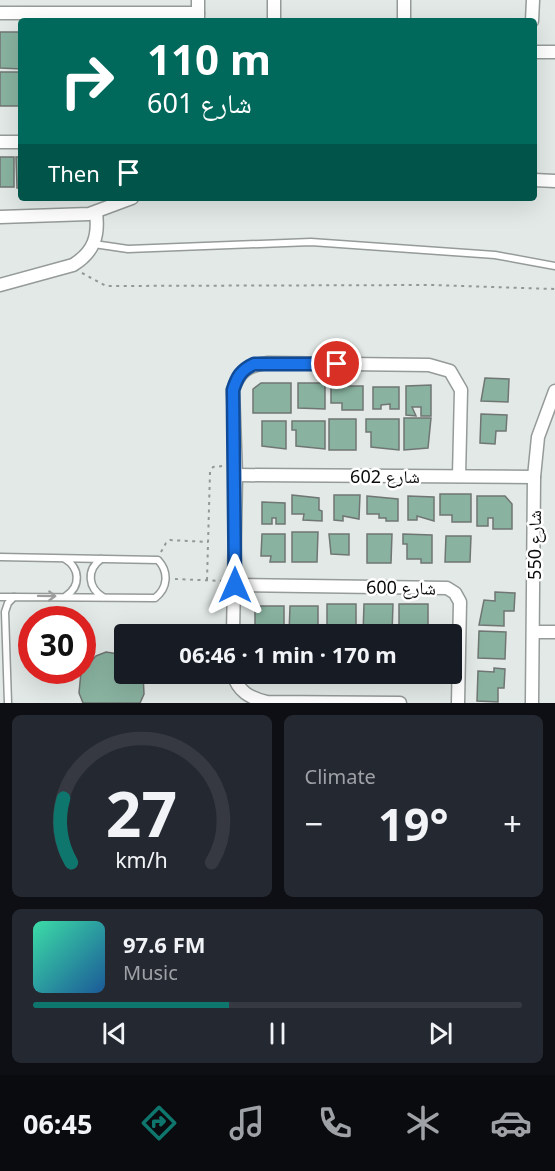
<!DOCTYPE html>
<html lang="en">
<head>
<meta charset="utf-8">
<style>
	body { margin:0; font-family:"Noto Sans","Noto Naskh Arabic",sans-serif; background:#242831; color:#f1f3f6; height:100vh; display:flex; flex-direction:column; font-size:22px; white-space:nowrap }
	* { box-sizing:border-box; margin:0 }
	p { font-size:20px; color:#9ea1a6 }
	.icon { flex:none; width:33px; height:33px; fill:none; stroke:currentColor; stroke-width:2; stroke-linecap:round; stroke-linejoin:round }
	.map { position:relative; height:703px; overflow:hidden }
	.panel { display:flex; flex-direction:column; gap:12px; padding:12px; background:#0d0f14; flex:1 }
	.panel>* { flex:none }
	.top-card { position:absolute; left:18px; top:18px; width:519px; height:183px; border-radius:6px; box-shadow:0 6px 24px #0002; background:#00695c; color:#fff; overflow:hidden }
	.speed { position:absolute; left:18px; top:606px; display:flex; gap:12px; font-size:30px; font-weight:700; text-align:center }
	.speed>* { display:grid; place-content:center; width:78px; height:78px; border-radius:50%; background:#171b24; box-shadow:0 6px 24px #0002; line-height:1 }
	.speed .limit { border:9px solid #d22; background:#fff; color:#111 }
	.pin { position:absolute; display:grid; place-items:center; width:51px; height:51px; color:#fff; margin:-26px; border:3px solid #fff; border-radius:50%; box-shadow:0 2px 6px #0007 }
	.me { position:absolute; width:66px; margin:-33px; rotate:0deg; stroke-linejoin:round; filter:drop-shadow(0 0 4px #0008) }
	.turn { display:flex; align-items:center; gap:21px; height:126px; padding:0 30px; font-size:27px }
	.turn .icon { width:78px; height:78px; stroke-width:2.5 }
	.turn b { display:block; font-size:42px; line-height:51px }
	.then { display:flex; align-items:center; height:57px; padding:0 30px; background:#0003; gap:12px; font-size:22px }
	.big { font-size:45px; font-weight:700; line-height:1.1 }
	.panel .tile { flex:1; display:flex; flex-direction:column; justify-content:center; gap:9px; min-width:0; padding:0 21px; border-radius:9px; background:#242831 }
	.panel .dial { align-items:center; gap:0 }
	.dial svg { height:156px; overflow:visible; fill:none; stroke:#363941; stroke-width:7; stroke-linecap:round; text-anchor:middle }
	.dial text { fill:#f1f3f6; stroke:none }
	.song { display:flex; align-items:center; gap:18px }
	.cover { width:72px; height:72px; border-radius:9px; background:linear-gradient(135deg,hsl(160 70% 55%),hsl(210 70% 35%)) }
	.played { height:6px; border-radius:3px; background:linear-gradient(90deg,#0f766e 40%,#363941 40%) }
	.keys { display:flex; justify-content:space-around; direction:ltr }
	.heat { display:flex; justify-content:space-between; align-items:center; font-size:33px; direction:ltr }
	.panel .tiles { flex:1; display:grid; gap:12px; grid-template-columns:1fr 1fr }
	.tile:last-child { grid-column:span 2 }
	.trip { position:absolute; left:114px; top:624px; width:348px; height:60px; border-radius:6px; background:#171b24; box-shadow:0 6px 24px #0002; font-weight:700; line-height:60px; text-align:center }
	.menu { display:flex; height:96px; justify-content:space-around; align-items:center; background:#090b0e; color:#9ea1a6 }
	.menu .icon { width:42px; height:42px }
	.menu .current { color:#0f766e }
	.menu b { font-size:27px; color:#f1f3f6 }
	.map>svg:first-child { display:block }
	.building { fill:#89b2a0; stroke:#707673; stroke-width:1.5 }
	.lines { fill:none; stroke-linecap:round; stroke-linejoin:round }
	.service-casing { stroke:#959b98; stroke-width:9 }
	.minor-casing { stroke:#959b98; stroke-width:15 }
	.path { stroke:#929895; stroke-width:2; stroke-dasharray:3 4.5; stroke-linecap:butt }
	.service { stroke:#fff; stroke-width:6 }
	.minor { stroke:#fff; stroke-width:12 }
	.oneway { stroke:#9d9e9d }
	.route-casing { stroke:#114b97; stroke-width:15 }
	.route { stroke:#1a73e8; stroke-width:10 }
	.labels { text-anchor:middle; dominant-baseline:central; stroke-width:5; stroke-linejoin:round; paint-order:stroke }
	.street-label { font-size:18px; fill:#0a0c0b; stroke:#fff }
</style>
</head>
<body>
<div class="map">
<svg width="555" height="703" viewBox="0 0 555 703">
	<rect width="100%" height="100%" fill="#e2e9e6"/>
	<g class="building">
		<path d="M0,32H21V69L0,68Z"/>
		<path d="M0,72H21L20,106H0Z"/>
		<rect x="0" y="157" width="14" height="30"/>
		<path d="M16,157H21V188H17Z"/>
		<path d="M485,378L509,379L508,402L481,401Z"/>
		<path d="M261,383H291V413H253V389Z"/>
		<path d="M298,383H325V409L298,408Z"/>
		<path d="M431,385V416H421V407H412L416,416L406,415V386Z"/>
		<path d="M331,386H363V410H342V403H331Z"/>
		<path d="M373,387H399V409H390V404L381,405V409H373Z"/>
		<path d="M481,414L507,415L506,431H496L495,444L480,443Z"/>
		<path d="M404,418H431L428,448L404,450Z"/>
		<rect x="329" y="419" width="27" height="31"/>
		<path d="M366,419H399V450L371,447V432H366Z"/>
		<path d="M262,421H286V449L262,446Z"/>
		<path d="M292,421H325V449L296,446V430H292Z"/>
		<path d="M440,494H471V522H452V515H440Z"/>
		<path d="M292,495L319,498V510L322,511V521L303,520L304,514H292Z"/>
		<path d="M334,495H360L359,519L343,516V521L334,520Z"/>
		<path d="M367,496L398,499V521H386V518H379V514H367Z"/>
		<path d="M408,496L434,497V521L417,516V520H408Z"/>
		<path d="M477,496H505L512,504V529H493V518H488V526H477Z"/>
		<path d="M262,502L285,503V524H276V518H272V524H262Z"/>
		<path d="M292,532H318L317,562H292Z"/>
		<path d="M262,534H285V562H270L271,556H261Z"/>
		<path d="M329,534H349V555L331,554Z"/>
		<path d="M367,534H392L391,563H367Z"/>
		<path d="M403,534L432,535V563H421V559H407V544H403Z"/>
		<path d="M446,536H471L470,562H445Z"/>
		<path d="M495,592L515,593L514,611H504V626L479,625L484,600L495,601Z"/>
		<rect x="327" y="604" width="29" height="30"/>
		<path d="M364,604H393L392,634H363Z"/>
		<rect x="399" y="604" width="29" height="30"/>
		<rect x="255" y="606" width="29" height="28"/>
		<path d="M290,606H318V634H289Z"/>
		<path d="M479,631L506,632L505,659L478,658Z"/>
		<path d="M106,652L124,655V674H143L144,694L140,703H83L79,693L81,672L96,656Z"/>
		<path d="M494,668L505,669L504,688H498V702L477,701L478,671L494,672Z"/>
	</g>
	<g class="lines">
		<defs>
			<g id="service">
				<path d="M94,244L128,249L311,242L495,255L555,266"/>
				<path d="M0,557L158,560C169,572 168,588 155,598L14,597L8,603L5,612L8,703"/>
				<path d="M65,559C80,568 81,586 66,596"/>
				<path d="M101,559C86,570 88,588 103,597"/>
				<path d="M0,597H14"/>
			</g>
			<g id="minor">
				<path d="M198,0V20"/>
				<path d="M0,13H198"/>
				<path d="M274,21V0"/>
				<path d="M404,21V0"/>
				<path d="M532,21L533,0"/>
				<path d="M534,52H555"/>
				<path d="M0,142H21"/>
				<path d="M534,180L555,181"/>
				<path d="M0,217L89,214L132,198"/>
				<path d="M0,285L73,265C94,252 99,236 96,213"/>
				<path d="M236,475L534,477"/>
				<path d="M235,585L447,588L455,593L460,602L458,703"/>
				<path d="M534,632H555"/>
				<path d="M233,634L236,475L233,390C239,371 248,365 268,363L429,365L450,371L461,390L459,476"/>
				<path d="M233,674C238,691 249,698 267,702L400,703"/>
				<path d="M532,703L534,477L538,437L555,391"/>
			</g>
		</defs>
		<use href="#service" class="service-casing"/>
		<use href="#minor" class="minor-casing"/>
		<g class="path">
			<path d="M82,273L106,286L433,285L555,289"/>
			<path d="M161,552L166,543L170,540L208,542"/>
			<path d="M175,579L223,581"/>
			<path d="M207,580L210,472L213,467L223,466"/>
		</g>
		<use href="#service" class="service"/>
		<use href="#minor" class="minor"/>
	</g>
	<defs><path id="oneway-shaft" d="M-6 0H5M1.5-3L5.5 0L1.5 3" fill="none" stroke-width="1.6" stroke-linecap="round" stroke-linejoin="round" transform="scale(1.5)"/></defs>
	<use class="oneway" href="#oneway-shaft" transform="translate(47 596) rotate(1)"/>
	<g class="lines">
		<defs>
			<path id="route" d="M235,585L233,390C237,377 241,370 254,364H337"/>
		</defs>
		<use href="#route" class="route-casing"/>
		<use href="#route" class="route"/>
	</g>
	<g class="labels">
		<g class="street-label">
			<text x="385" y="476">شارع 602</text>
			<text transform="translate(534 545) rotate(-90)">شارع 550</text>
			<text transform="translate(401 587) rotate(1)">شارع 600</text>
		</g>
	</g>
</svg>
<div class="speed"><div class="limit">30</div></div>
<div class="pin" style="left:337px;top:364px;background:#d93025"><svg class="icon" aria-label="arrive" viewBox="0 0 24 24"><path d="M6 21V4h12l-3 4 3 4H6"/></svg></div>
<svg class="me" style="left:235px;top:585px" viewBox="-20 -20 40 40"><path d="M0-17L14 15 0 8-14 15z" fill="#1a73e8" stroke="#fff" stroke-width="4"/></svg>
<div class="trip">06:46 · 1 min · 170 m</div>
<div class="top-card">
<div class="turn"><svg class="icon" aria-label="right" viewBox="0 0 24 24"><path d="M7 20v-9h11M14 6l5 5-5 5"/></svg><div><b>110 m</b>شارع 601</div></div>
<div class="then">Then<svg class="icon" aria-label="arrive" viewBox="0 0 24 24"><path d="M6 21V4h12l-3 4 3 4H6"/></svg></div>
</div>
</div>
<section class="panel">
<div class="tiles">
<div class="tile dial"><svg viewBox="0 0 100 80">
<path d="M14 69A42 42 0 1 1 86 69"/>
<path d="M14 69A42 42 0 0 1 10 36" stroke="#0f766e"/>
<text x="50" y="56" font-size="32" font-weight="700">27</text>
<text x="50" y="72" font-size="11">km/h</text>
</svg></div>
<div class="tile"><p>Climate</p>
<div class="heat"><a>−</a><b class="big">19°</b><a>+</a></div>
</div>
<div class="tile">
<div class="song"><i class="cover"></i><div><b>97.6 FM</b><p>Music</p></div></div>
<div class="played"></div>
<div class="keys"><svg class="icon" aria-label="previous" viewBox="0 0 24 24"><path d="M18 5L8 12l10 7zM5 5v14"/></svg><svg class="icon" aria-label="pause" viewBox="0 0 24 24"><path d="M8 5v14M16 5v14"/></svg><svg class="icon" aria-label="next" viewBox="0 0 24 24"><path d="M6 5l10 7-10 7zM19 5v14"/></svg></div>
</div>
</div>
</section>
<nav class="menu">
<b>06:45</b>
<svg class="icon current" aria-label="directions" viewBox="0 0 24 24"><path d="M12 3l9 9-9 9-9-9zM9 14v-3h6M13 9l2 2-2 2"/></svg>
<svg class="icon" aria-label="music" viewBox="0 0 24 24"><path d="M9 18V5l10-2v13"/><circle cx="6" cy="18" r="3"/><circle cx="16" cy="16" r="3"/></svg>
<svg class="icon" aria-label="phone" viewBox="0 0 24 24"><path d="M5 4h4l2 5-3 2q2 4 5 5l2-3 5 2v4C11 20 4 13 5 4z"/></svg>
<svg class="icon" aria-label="climate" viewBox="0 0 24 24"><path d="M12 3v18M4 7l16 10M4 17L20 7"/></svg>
<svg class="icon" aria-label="car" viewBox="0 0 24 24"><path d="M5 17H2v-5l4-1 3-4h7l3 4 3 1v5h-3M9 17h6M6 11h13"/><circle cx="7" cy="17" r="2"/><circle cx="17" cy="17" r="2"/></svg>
</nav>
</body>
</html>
